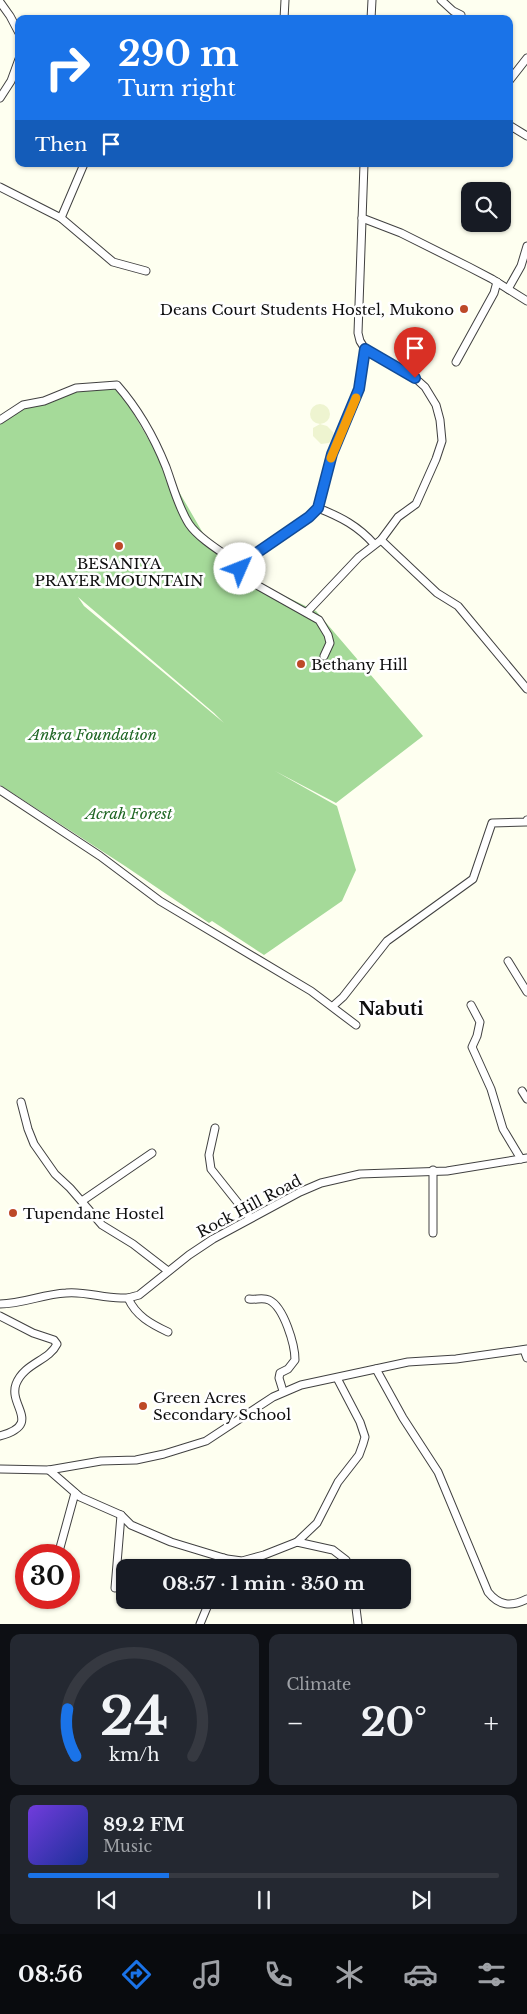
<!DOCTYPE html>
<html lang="en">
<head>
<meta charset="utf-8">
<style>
	body { margin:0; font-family:"Libre Baskerville",serif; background:#242831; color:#f1f3f6; height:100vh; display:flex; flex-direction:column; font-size:19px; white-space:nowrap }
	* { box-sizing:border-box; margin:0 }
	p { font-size:16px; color:#9ea1a6 }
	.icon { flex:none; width:28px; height:28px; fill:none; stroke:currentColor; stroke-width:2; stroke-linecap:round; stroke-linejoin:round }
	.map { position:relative; height:1624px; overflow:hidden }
	.details { display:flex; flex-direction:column; gap:10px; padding:10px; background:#0d0f14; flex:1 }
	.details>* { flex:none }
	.hud { position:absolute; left:15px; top:15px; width:498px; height:152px; border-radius:10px; box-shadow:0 1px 4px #0004; background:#1a73e8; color:#fff; overflow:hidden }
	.controls { position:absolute; left:461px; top:182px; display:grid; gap:10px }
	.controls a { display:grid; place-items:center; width:50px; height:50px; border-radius:10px; background:#171b24; box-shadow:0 1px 4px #0004; font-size:25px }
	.speed { position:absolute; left:15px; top:1544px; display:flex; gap:10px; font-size:25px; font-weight:700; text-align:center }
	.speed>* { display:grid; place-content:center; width:65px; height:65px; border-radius:50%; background:#171b24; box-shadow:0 1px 4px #0004; line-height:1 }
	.speed .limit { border:8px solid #d22; background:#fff; color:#111 }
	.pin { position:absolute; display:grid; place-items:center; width:42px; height:42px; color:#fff; margin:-51px -21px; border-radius:50% 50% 50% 0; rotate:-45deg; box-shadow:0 0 5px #0007 }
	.pin .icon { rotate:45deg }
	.me { position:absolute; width:55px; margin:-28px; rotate:46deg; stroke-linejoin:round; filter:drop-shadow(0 0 4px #0008) }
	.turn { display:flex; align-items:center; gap:18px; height:105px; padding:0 20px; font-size:22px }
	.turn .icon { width:65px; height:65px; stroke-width:2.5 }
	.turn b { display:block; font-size:35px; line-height:42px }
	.then { display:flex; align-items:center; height:48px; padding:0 20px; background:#0003; gap:10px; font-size:19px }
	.big { font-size:38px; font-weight:800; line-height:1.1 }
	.details .widget { flex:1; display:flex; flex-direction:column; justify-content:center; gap:8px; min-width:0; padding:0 18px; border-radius:10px; background:#242831 }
	.details .dial { align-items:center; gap:0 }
	.dial svg { height:130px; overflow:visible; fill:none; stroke:#363941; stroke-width:7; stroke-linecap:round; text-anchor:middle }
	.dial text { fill:#f1f3f6; stroke:none }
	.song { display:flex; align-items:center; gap:15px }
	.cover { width:60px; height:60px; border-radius:8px; background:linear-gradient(135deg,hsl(260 70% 55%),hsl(230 70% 35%)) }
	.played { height:5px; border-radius:2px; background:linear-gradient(90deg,#1a73e8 30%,#363941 30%) }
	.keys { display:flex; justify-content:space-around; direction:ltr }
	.heat { display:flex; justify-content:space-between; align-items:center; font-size:28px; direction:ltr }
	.details .tiles { flex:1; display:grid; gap:10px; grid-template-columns:1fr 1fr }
	.widget:last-child { grid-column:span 2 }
	.trip { position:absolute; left:116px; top:1559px; width:295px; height:50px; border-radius:10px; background:#171b24; box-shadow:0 1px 4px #0004; font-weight:800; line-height:50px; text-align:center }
	.dock { display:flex; height:80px; justify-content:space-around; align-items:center; background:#090b0e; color:#9ea1a6 }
	.dock .icon { width:35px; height:35px }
	.dock .active { color:#1a73e8 }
	.dock b { font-size:22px; color:#f1f3f6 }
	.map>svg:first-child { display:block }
	.farmland { fill:#eef4d0 }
	.forest { fill:#a5da99; fill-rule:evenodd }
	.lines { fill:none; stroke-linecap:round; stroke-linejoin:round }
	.minor-casing { stroke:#414141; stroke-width:9 }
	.minor { stroke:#fff; stroke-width:7 }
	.route-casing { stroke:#114b97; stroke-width:12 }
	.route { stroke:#1a73e8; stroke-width:9 }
	.slow { stroke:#f59e0b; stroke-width:9 }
	.poi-dot { fill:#bd4928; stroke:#fff; stroke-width:2 }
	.labels { text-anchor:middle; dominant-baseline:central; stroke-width:5; stroke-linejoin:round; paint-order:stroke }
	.poi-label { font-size:15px; fill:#0e0e0e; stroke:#fff; text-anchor:start }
	.park-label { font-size:15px; font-style:italic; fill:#1f6624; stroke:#fff }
	.street-label { font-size:15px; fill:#0e0e0e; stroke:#fff }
	.quarter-label { font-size:18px; font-weight:bold; fill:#0e0e0e; stroke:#fff }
</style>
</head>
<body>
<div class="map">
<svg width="527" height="1624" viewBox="0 0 527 1624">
	<rect width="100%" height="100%" fill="#fefff0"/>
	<g class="farmland">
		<circle cx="320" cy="414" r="10"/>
		<path d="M320,424L327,426L333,432L334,437L329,443L321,444L313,436V428Z"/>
	</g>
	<path class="forest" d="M117,385L207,540L245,577L316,611L423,736L336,803L275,771L337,806L356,870L342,901L264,955L212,921L209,923L125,866L0,785V419L23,405L76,387ZM78,597L214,713L224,723L84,606Z"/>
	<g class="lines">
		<defs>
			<g id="minor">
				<path d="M441,0L453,11L461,15"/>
				<path d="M0,2L10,16L19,33"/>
				<path d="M284,19L285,0"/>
				<path d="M371,19L372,0"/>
				<path d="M509,81L527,58"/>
				<path d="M0,98L11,81L19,59"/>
				<path d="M509,125L527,136"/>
				<path d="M0,187L61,218L113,262L146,271"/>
				<path d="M61,218L84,164"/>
				<path d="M362,218L401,233L469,267L492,279L527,301"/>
				<path d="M508,289L521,266L527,246"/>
				<path d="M456,362L494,293L497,282"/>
				<path d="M0,420L23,405L44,401L76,388L117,385C139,410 154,437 166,467C173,486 178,507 189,524C199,539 225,554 240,565"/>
				<path d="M318,508C341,517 358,526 374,544"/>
				<path d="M381,540L437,593L458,606L527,689"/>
				<path d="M307,612L359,557L381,540L398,517L416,504L436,459L442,441L440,420L436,405L425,387L415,378L365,349L360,341L358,333L364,164"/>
				<path d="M324,656L330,643L328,635L319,620L246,579L240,573V565L309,517L318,508L332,454L353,406L359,389L365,349"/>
				<path d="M0,790L100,856L160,901L311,991L356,1025"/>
				<path d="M508,961L527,992"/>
				<path d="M471,1005L480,1022L477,1036L472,1047L491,1089L503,1129L521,1159"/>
				<path d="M333,1006L343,997L387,941L473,879L492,823L526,822L527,820"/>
				<path d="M522,1091L527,1099"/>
				<path d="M21,1102L28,1129L34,1144L55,1174L70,1188L102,1225L133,1244L168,1271"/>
				<path d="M215,1128L209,1155L211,1169L250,1218"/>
				<path d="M433,1170V1233"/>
				<path d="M82,1201L152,1153"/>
				<path d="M128,1298C136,1316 151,1324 168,1332"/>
				<path d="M249,1299C256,1300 263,1297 269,1300C284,1307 295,1345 295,1360L288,1369L280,1373L279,1378L283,1391"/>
				<path d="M0,1304C23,1304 43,1294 66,1293C84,1291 102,1298 121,1298H128L139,1295L189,1255L213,1239L300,1192L321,1183L360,1174L447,1171L527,1158"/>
				<path d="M0,1316L33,1333L54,1340L57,1344C49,1361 24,1363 16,1384C8,1406 43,1424 0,1436"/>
				<path d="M524,1350L527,1358"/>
				<path d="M376,1369L403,1418L438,1472L488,1592C499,1606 511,1607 527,1599"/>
				<path d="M0,1469L49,1470L101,1461L136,1460L164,1454L206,1441L273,1397L301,1385L408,1362L456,1359L527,1349"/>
				<path d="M49,1470L80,1497L121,1515L131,1525L171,1542L227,1559L242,1561L264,1555L297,1542L333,1550L346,1560L350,1568"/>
				<path d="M297,1542L317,1523L338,1482L359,1455L363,1444L365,1437L360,1422L337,1378"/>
				<path d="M58,1555L75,1493"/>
				<path d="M221,1568L224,1558"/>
				<path d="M115,1588L121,1515"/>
				<path d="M355,1600L358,1624"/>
				<path d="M200,1624L210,1600"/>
			</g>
		</defs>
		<use href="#minor" class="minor-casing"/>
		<use href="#minor" class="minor"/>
	</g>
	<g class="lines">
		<defs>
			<path id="route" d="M240,569V565L245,561L309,517L318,508L332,454L359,389L365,349L415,378"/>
		</defs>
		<use href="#route" class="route-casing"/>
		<use href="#route" class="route"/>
		<path class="slow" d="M331,458L356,398"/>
	</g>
	<g class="poi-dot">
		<circle cx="464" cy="309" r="5"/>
		<circle cx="119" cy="546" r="5"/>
		<circle cx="301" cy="664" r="5"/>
		<circle cx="13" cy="1213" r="5"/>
		<circle cx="143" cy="1406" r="5"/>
	</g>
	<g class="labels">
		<g class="poi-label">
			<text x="454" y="309" text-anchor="end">Deans Court Students Hostel, Mukono</text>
			<text x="119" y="563" text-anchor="middle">BESANIYA<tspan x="119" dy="17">PRAYER MOUNTAIN</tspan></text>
			<text x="311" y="664">Bethany Hill</text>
			<text x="23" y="1213">Tupendane Hostel</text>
			<text x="153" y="1397">Green Acres<tspan x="153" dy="17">Secondary School</tspan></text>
		</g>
		<g class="park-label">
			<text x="93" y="734">Ankra Foundation</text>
			<text x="129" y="813">Acrah Forest</text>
		</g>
		<g class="street-label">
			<text transform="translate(249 1206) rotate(-28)">Rock Hill Road</text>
		</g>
		<g class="quarter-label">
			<text x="391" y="1009">Nabuti</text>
		</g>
	</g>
</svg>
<div class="controls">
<a><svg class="icon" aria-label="search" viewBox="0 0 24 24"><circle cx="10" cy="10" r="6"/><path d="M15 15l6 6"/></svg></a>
</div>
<div class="speed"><div class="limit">30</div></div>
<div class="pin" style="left:415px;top:378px;background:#d93025"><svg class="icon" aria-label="arrive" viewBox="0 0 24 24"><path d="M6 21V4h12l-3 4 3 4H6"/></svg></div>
<svg class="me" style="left:240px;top:569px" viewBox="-20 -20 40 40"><circle r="19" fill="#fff"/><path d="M0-13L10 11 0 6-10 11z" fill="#1a73e8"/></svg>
<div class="trip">08:57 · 1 min · 350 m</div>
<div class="hud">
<div class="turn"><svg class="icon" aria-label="right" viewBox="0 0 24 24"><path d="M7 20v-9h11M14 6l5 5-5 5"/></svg><div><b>290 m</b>Turn right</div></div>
<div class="then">Then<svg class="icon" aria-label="arrive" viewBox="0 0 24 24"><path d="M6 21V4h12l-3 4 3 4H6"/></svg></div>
</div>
</div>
<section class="details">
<div class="tiles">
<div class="widget dial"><svg viewBox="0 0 100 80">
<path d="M14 69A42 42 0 1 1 86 69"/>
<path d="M14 69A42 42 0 0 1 9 40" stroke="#1a73e8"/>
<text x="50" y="56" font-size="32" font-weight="700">24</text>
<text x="50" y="72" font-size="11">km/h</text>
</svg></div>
<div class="widget"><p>Climate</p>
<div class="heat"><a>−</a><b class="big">20°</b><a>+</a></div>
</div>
<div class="widget">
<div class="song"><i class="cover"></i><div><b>89.2 FM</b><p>Music</p></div></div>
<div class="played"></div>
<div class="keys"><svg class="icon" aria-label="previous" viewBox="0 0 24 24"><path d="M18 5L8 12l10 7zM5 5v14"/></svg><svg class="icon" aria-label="pause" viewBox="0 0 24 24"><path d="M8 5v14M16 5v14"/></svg><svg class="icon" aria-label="next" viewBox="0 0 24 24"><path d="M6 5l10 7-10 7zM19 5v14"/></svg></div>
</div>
</div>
</section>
<nav class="dock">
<b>08:56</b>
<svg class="icon active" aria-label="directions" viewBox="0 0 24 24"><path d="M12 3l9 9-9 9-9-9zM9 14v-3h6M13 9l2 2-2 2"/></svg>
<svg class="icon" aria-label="music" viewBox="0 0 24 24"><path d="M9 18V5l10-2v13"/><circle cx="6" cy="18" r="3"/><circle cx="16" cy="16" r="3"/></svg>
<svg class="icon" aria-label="phone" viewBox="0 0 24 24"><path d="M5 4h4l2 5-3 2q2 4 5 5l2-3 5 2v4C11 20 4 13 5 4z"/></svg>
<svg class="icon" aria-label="climate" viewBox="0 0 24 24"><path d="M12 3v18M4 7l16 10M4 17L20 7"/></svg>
<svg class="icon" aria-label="car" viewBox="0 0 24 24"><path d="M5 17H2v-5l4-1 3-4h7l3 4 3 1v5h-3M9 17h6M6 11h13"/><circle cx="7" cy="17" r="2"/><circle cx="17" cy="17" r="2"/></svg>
<svg class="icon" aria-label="filters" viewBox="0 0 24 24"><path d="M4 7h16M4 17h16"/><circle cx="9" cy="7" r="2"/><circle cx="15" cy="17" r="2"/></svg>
</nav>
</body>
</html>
